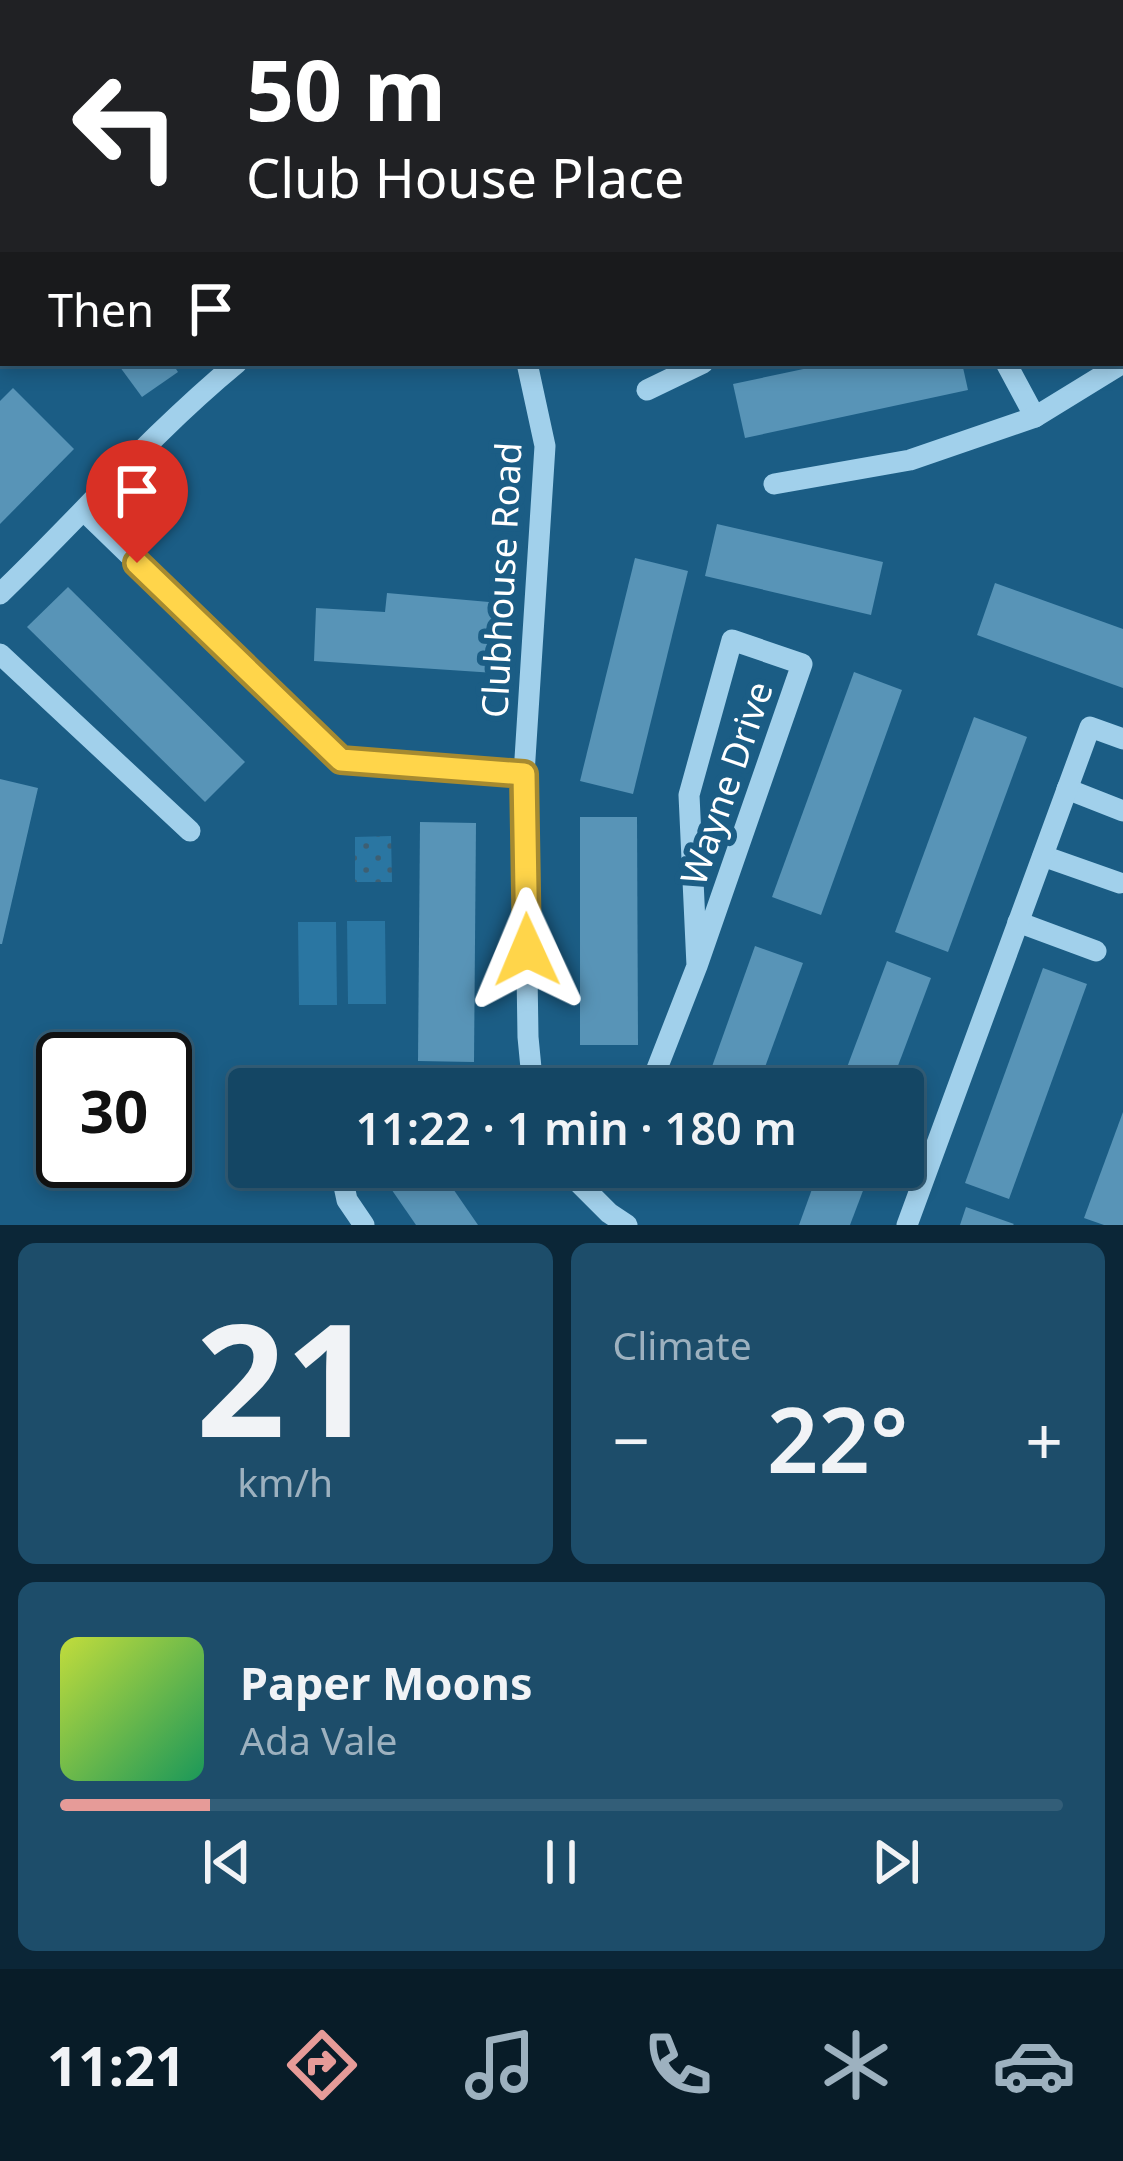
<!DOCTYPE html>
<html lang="en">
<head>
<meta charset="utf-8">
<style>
	body { margin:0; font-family:"Noto Sans",sans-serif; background:#1d4d6a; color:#f1f3f6; height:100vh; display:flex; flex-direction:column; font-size:45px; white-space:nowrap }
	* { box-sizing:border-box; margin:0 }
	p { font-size:39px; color:#9db1bf }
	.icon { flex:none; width:66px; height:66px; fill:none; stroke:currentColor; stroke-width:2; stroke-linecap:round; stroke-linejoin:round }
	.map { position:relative; height:1225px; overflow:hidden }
	.sheet { display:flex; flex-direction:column; gap:18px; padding:18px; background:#0b2637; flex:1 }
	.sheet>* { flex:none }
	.hud { position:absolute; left:0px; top:0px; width:1125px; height:366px; box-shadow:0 6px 18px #0003,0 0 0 3px #335e78; background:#202124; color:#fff; overflow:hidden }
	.speed { position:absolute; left:36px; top:1032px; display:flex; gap:24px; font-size:60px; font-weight:700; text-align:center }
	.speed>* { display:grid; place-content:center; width:156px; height:156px; border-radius:50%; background:#144664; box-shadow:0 6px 18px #0003,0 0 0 3px #335e78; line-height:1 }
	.speed .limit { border:6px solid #111; border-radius:18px; background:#fff; color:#111 }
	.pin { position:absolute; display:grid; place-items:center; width:102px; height:102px; color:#fff; margin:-123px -51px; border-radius:50% 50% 50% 0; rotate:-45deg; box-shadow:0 0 12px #0007 }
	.pin .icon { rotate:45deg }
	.me { position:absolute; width:132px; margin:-66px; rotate:359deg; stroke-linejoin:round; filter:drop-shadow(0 0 9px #0008) }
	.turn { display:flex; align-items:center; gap:42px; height:252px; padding:0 48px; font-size:54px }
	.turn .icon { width:156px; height:156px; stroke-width:2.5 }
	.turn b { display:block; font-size:84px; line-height:102px }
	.then { display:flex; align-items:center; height:114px; padding:0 48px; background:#0003; gap:24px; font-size:45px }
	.big { font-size:90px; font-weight:600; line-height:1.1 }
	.sheet .card { flex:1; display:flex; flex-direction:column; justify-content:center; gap:18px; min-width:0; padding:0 42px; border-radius:18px; background:#1d4d6a }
	.sheet .dial { align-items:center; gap:0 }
	.dial b { font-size:156px; line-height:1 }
	.song { display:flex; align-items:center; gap:36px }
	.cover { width:144px; height:144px; border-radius:18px; background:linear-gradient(135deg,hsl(70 70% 55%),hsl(150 70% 35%)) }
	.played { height:12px; border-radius:6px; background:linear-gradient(90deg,#e69b98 15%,#335e78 15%) }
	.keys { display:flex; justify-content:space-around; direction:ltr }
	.heat { display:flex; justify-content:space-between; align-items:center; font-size:66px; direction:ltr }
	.sheet .tiles { flex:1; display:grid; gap:18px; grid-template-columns:1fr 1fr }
	.card:last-child { grid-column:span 2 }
	.trip { position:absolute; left:228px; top:1068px; width:696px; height:120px; border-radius:12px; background:#144664; box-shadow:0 6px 18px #0003,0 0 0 3px #335e78; font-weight:600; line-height:120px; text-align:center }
	.menu { display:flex; height:192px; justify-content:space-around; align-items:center; background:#081c28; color:#9db1bf }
	.menu .icon { width:84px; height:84px }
	.menu .current { color:#e69b98 }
	.menu b { font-size:54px; color:#f1f3f6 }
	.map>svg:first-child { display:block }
	.green { fill:#2a76a2 }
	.park { fill:url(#park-dots) }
	.building { fill:#5894b7 }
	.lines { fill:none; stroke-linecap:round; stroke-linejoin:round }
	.minor { stroke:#a1d0eb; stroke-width:21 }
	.route-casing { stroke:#a68a30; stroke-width:30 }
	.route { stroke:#ffd54a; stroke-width:21 }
	.labels { text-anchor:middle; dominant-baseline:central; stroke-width:12; stroke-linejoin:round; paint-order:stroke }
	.street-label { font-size:36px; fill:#fff; stroke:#1b5d85 }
</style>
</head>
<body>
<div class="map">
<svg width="1123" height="1225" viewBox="0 0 1123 1225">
	<defs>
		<pattern id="park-dots" width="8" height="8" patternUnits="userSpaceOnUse" patternTransform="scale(3)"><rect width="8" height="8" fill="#2a76a2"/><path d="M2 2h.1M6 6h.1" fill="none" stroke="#3d5f73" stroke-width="1.8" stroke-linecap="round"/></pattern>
	</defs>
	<rect width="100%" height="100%" fill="#1b5d85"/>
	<g class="green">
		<path d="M347,921H385L386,1004H348Z"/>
		<path d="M298,922H336L337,1005H299Z"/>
	</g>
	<path class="park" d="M391,836L392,882H355V837Z"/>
	<g class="building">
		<path d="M117,363H172L178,372L142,397Z"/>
		<path d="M832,363H962L968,390L745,438L733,384Z"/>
		<path d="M13,388L74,449L0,524V401Z"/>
		<path d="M717,524L883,562L871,615L705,576Z"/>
		<path d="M635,558L688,571L633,794L580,781Z"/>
		<path d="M995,583L1123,629V688L977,635Z"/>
		<path d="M68,587L245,762L205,802L27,627Z"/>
		<path d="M387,593L489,602L488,613L499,614L495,673L314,661L316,608L385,612Z"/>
		<path d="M854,672L902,690L821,915L772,897Z"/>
		<path d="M974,717L1027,737L948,952L895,932Z"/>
		<path d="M0,779L38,788L2,944H0Z"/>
		<path d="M580,817H637L638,1045H580Z"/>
		<path d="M420,822L476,823L474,1062L418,1061Z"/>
		<path d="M755,946L803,963L757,1089H704Z"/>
		<path d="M887,961L931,978L890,1087L846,1070Z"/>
		<path d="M1043,968L1087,984L1009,1199L965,1183Z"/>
		<path d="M1123,1112V1225H1104L1084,1218Z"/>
		<path d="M376,1167H438L478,1225H416Z"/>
		<path d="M676,1167H729L721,1190L673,1174Z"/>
		<path d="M820,1167H872L850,1225H799Z"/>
		<path d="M966,1207L1014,1224L1013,1225H960Z"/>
	</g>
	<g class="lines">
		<g class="minor">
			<path d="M728,3V0"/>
			<path d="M1032,3L1044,0"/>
			<path d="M1122,167H1123"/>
			<path d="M527,363L545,446L524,774L528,1037L533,1089"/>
			<path d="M1006,363L1035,417"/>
			<path d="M647,390L703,363"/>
			<path d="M774,484L910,460L1035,417L1123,363"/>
			<path d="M85,512L341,760L524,774"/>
			<path d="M0,594C79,518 152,433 237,363"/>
			<path d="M0,654L190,831"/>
			<path d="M1067,789L1123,811"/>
			<path d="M1043,856L1120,883"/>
			<path d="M1018,922L1096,951"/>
			<path d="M371,1089L384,1084L532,1083"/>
			<path d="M649,1089L697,966L802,664L732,640L689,795L697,966"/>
			<path d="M340,1167L347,1200L364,1225"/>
			<path d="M563,1167L609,1213L627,1225"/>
			<path d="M907,1225L1090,727L1123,739"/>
		</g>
	</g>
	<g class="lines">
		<defs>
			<path id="route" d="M137,563L341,760L524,774L527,950"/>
		</defs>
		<use href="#route" class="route-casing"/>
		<use href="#route" class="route"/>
	</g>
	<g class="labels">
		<g class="street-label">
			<text transform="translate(501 580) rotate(-87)">Clubhouse Road</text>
			<text transform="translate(726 783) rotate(-71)">Wayne Drive</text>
		</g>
	</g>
</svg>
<div class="speed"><div class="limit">30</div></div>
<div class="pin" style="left:137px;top:563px;background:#d93025"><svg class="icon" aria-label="arrive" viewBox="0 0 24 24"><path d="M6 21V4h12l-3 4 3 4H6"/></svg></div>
<svg class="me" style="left:527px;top:950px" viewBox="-20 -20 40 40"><path d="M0-17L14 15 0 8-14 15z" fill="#ffd54a" stroke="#fff" stroke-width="4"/></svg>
<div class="trip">11:22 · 1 min · 180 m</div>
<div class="hud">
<div class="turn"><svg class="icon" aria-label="left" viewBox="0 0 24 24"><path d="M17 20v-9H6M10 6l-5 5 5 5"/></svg><div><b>50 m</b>Club House Place</div></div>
<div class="then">Then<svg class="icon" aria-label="arrive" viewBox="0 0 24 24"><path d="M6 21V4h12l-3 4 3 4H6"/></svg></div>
</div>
</div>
<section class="sheet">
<div class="tiles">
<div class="card dial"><b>21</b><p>km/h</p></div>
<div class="card"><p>Climate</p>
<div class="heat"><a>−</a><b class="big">22°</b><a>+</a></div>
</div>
<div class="card">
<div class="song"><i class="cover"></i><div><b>Paper Moons</b><p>Ada Vale</p></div></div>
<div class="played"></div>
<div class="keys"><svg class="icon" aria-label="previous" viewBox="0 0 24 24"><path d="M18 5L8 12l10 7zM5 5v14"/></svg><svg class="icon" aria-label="pause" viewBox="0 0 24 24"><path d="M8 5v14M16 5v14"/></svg><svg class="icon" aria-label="next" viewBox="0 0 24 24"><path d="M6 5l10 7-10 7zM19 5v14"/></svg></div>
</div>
</div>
</section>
<nav class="menu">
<b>11:21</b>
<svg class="icon current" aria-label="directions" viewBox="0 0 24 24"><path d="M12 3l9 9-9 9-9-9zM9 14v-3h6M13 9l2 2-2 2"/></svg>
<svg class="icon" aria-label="music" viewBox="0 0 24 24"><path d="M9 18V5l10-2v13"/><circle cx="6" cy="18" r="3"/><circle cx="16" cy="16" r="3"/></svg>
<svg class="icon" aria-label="phone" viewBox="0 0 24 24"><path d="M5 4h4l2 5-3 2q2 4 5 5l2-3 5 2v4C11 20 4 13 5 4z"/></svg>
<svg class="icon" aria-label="climate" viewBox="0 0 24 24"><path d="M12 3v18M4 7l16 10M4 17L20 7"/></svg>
<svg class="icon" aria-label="car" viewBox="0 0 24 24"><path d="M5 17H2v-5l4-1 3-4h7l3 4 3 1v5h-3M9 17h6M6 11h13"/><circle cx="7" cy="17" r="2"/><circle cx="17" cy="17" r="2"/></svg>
</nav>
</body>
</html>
